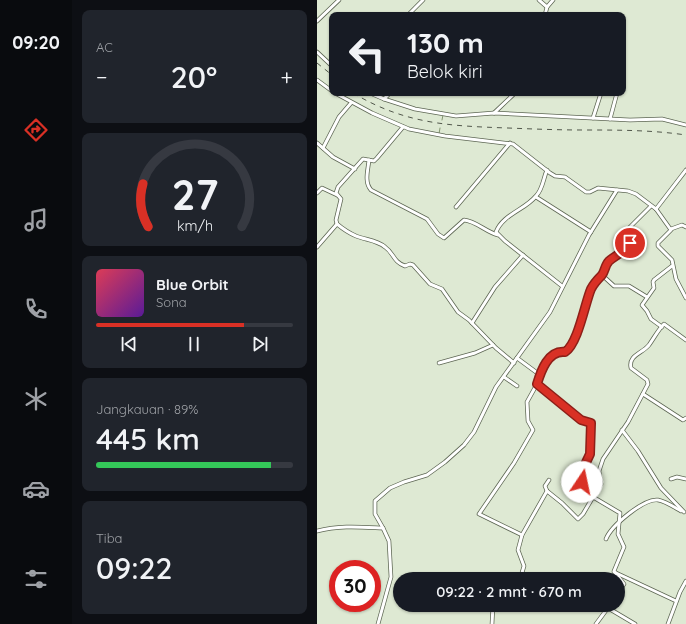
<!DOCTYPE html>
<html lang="id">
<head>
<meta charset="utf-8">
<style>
	body { margin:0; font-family:Quicksand,sans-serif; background:#20242c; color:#f1f3f6; height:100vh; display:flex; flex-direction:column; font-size:15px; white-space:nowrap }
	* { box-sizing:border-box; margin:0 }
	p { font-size:13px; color:#9ea1a6 }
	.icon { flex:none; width:22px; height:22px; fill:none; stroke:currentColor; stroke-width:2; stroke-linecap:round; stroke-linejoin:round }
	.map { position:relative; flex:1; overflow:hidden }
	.drawer { display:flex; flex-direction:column; gap:10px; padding:10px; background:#0d0f14; width:245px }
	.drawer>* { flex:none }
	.guide { position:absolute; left:12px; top:12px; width:297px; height:84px; border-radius:8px; box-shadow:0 1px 3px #0004; background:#171b24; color:#f1f3f6; overflow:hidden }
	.speed { position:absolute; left:12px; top:560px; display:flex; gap:8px; font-size:20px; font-weight:700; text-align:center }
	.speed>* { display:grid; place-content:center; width:52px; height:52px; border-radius:50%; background:#171b24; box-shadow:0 1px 3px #0004; line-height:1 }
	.speed .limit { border:6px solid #d22; background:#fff; color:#111 }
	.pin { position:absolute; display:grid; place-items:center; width:34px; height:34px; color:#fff; margin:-17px; border:2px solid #fff; border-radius:50%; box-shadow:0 1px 4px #0007 }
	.me { position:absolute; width:44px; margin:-22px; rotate:11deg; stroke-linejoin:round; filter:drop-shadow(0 0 3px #0008) }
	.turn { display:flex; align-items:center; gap:14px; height:84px; padding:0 12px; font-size:18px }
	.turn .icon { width:52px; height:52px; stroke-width:2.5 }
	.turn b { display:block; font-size:28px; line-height:34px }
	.big { font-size:30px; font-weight:600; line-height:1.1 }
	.drawer .card { flex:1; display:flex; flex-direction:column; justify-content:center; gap:6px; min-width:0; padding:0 14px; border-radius:8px; background:#20242c }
	.drawer .dial { align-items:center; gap:0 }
	.dial svg { height:104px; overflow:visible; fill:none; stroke:#363941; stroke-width:7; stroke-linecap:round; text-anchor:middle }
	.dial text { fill:#f1f3f6; stroke:none }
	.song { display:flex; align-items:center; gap:12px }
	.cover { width:48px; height:48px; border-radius:6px; background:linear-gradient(135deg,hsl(350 70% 55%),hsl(270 70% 35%)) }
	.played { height:4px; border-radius:2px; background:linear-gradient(90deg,#d93025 75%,#363941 75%) }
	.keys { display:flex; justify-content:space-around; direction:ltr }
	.heat { display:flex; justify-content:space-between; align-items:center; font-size:22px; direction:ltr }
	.charge { height:6px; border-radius:3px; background:linear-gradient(90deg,#34c759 89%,#363941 0) }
	.trip { position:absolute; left:76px; top:572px; width:232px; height:40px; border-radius:20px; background:#171b24; box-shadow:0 1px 3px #0004; font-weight:600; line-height:40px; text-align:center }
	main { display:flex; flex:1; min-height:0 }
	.tabs { display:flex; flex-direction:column; width:72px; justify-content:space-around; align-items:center; background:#090b0e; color:#9ea1a6 }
	.tabs .icon { width:28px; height:28px }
	.tabs .current { color:#d93025 }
	.tabs b { font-size:18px; color:#f1f3f6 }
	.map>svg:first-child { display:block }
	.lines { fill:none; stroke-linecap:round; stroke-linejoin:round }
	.stream { stroke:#849671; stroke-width:1 }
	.minor-casing { stroke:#5d6653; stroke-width:4.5 }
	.minor { stroke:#fff; stroke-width:3 }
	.rail { stroke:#51574b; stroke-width:1; stroke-dasharray:5 5; stroke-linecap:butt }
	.route-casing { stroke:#8d1f18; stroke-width:10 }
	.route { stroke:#d93025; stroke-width:7 }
</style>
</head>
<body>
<main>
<nav class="tabs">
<b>09:20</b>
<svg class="icon current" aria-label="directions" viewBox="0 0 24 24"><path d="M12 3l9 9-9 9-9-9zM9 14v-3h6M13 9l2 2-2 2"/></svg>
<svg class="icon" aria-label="music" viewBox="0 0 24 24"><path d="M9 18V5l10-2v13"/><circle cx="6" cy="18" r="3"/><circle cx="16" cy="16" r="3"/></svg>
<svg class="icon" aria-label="phone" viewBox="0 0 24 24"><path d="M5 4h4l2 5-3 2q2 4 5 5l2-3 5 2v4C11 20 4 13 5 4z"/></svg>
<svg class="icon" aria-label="climate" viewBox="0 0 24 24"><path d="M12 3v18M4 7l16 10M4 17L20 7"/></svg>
<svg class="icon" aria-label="car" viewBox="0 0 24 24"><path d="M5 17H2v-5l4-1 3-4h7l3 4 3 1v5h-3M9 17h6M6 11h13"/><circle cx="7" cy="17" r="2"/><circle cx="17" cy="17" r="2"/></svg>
<svg class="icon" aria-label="filters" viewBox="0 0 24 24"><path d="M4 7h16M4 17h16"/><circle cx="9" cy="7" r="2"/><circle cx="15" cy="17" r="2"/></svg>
</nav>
<section class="drawer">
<div class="card"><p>AC</p>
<div class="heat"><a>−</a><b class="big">20°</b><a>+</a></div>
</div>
<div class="card dial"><svg viewBox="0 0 100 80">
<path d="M14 69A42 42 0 1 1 86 69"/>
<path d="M14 69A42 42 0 0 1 10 36" stroke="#d93025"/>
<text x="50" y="56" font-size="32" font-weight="700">27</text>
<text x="50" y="72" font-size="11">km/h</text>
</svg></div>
<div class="card">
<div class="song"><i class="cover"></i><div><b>Blue Orbit</b><p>Sona</p></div></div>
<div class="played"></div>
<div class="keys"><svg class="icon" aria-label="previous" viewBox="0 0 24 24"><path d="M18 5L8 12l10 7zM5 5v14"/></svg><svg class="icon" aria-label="pause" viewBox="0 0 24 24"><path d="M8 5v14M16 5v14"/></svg><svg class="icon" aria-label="next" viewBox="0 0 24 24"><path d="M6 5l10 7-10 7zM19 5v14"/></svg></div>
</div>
<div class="card"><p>Jangkauan · 89%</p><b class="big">445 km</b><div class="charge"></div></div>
<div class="card"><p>Tiba</p><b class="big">09:22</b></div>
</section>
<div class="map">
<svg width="369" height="624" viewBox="0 0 369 624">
	<rect width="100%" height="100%" fill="#dee9d3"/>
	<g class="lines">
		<g class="stream">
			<path d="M125,120L126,115"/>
			<path d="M122,134L123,128"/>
		</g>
		<defs>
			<g id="minor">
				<path d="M222,0L230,7"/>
				<path d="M91,15L106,0"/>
				<path d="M228,15L230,7L236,0"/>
				<path d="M0,21L22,0"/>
				<path d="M0,52L15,66"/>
				<path d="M0,80L15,91"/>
				<path d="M18,93L55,113L92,129L128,136L196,144L233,173L238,176L248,177L269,192H273L281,188L311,191L319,194L339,209L369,170"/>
				<path d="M53,93L67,99L98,109L139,116L177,113L313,120L345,119L369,125"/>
				<path d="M67,99L73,93"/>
				<path d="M177,113L198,93"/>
				<path d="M276,118L284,93"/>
				<path d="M293,119L300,93"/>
				<path d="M86,127L60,158L57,161L46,159L21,187L19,193L24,199L19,220L20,224C26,229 32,233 39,236C49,240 60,240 68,247C77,253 76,262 88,266L93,264L96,265L113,284L125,289L141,312L152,320L179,348L197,363"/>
				<path d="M0,143L16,157L38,169"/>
				<path d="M6,148L22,117L34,103"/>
				<path d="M52,160C51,170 47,182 54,190L110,219L121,234L127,238L147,220C159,221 169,232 181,235"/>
				<path d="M230,170C226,179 226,189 219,196C208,210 186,214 179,232L188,241L245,286"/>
				<path d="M0,193L5,188L20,195"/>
				<path d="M219,197L274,232"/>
				<path d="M139,207L193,143"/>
				<path d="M339,209L354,230L341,243V246L355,260L359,279L369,298"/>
				<path d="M354,229L365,225L369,227"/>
				<path d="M0,247L20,224"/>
				<path d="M285,275L297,286H312L330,297"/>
				<path d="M155,323L178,287L206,255"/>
				<path d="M345,327L334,319L330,311L325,305L337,288L336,282L337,280L355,266"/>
				<path d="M200,358L223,375C227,367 232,354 241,351C245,350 247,352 251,350L264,324L271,298L279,279L285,275L291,263L307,251L313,243L308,236V232L334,206"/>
				<path d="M122,363L158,353L176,345"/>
				<path d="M223,375L220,384L263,420L274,423L273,454L264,473L265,482L276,497L266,514L261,519L245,503L230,491L228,486L232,480"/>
				<path d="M187,377L200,386"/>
				<path d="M220,384L210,402L211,421L216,430L197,463L162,514L205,535L230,491"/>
				<path d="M326,394L366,420L369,418"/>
				<path d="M305,430L321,451L344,488L367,512"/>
				<path d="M354,479L360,477L369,479"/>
				<path d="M0,531C22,525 44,527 66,528"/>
				<path d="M289,539C294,526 327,498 341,500C348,501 357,507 364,511"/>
				<path d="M297,572L359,601"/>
				<path d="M199,579L204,576L207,566L201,550L205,535"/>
				<path d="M301,593L307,584L297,571L307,547L301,534L303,513L276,497L284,484L282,471L286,459L311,422L331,384L330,380L314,368C311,355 326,353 332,345C337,338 341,330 347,324L369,340"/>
				<path d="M291,608L318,624"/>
				<path d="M61,624L74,577L72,541L66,528L58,514V501L73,488L87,482L110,475L128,462L147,445L157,432L179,387L233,312L272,235L300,190"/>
				<path d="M175,624L176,605"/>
				<path d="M279,624L293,605"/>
				<path d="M351,624L363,592L369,581"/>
			</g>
		</defs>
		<use href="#minor" class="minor-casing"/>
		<use href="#minor" class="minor"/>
		<g class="rail">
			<path d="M0,63L15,75"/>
			<path d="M36,93C88,124 132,126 191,128C216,129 241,130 266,130C301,130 335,130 369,135"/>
		</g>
	</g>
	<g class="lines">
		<defs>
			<path id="route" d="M265,482L264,473L273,454L274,423L264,420L220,384C224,371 231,350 248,352C261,344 268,303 274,289C277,283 280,280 285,275C288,271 288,265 292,261C299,255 308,252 313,243"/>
		</defs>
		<use href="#route" class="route-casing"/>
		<use href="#route" class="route"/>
	</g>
</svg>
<div class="speed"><div class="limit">30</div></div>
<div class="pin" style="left:313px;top:243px;background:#d93025"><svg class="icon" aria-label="arrive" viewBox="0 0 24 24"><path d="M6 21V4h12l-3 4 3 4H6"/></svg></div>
<svg class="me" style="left:265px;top:482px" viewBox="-20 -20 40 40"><circle r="19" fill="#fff"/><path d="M0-13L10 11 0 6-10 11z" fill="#d93025"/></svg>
<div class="trip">09:22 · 2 mnt · 670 m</div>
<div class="guide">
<div class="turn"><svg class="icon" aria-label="left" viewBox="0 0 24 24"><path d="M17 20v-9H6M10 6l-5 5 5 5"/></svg><div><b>130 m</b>Belok kiri</div></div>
</div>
</div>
</main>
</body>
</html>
